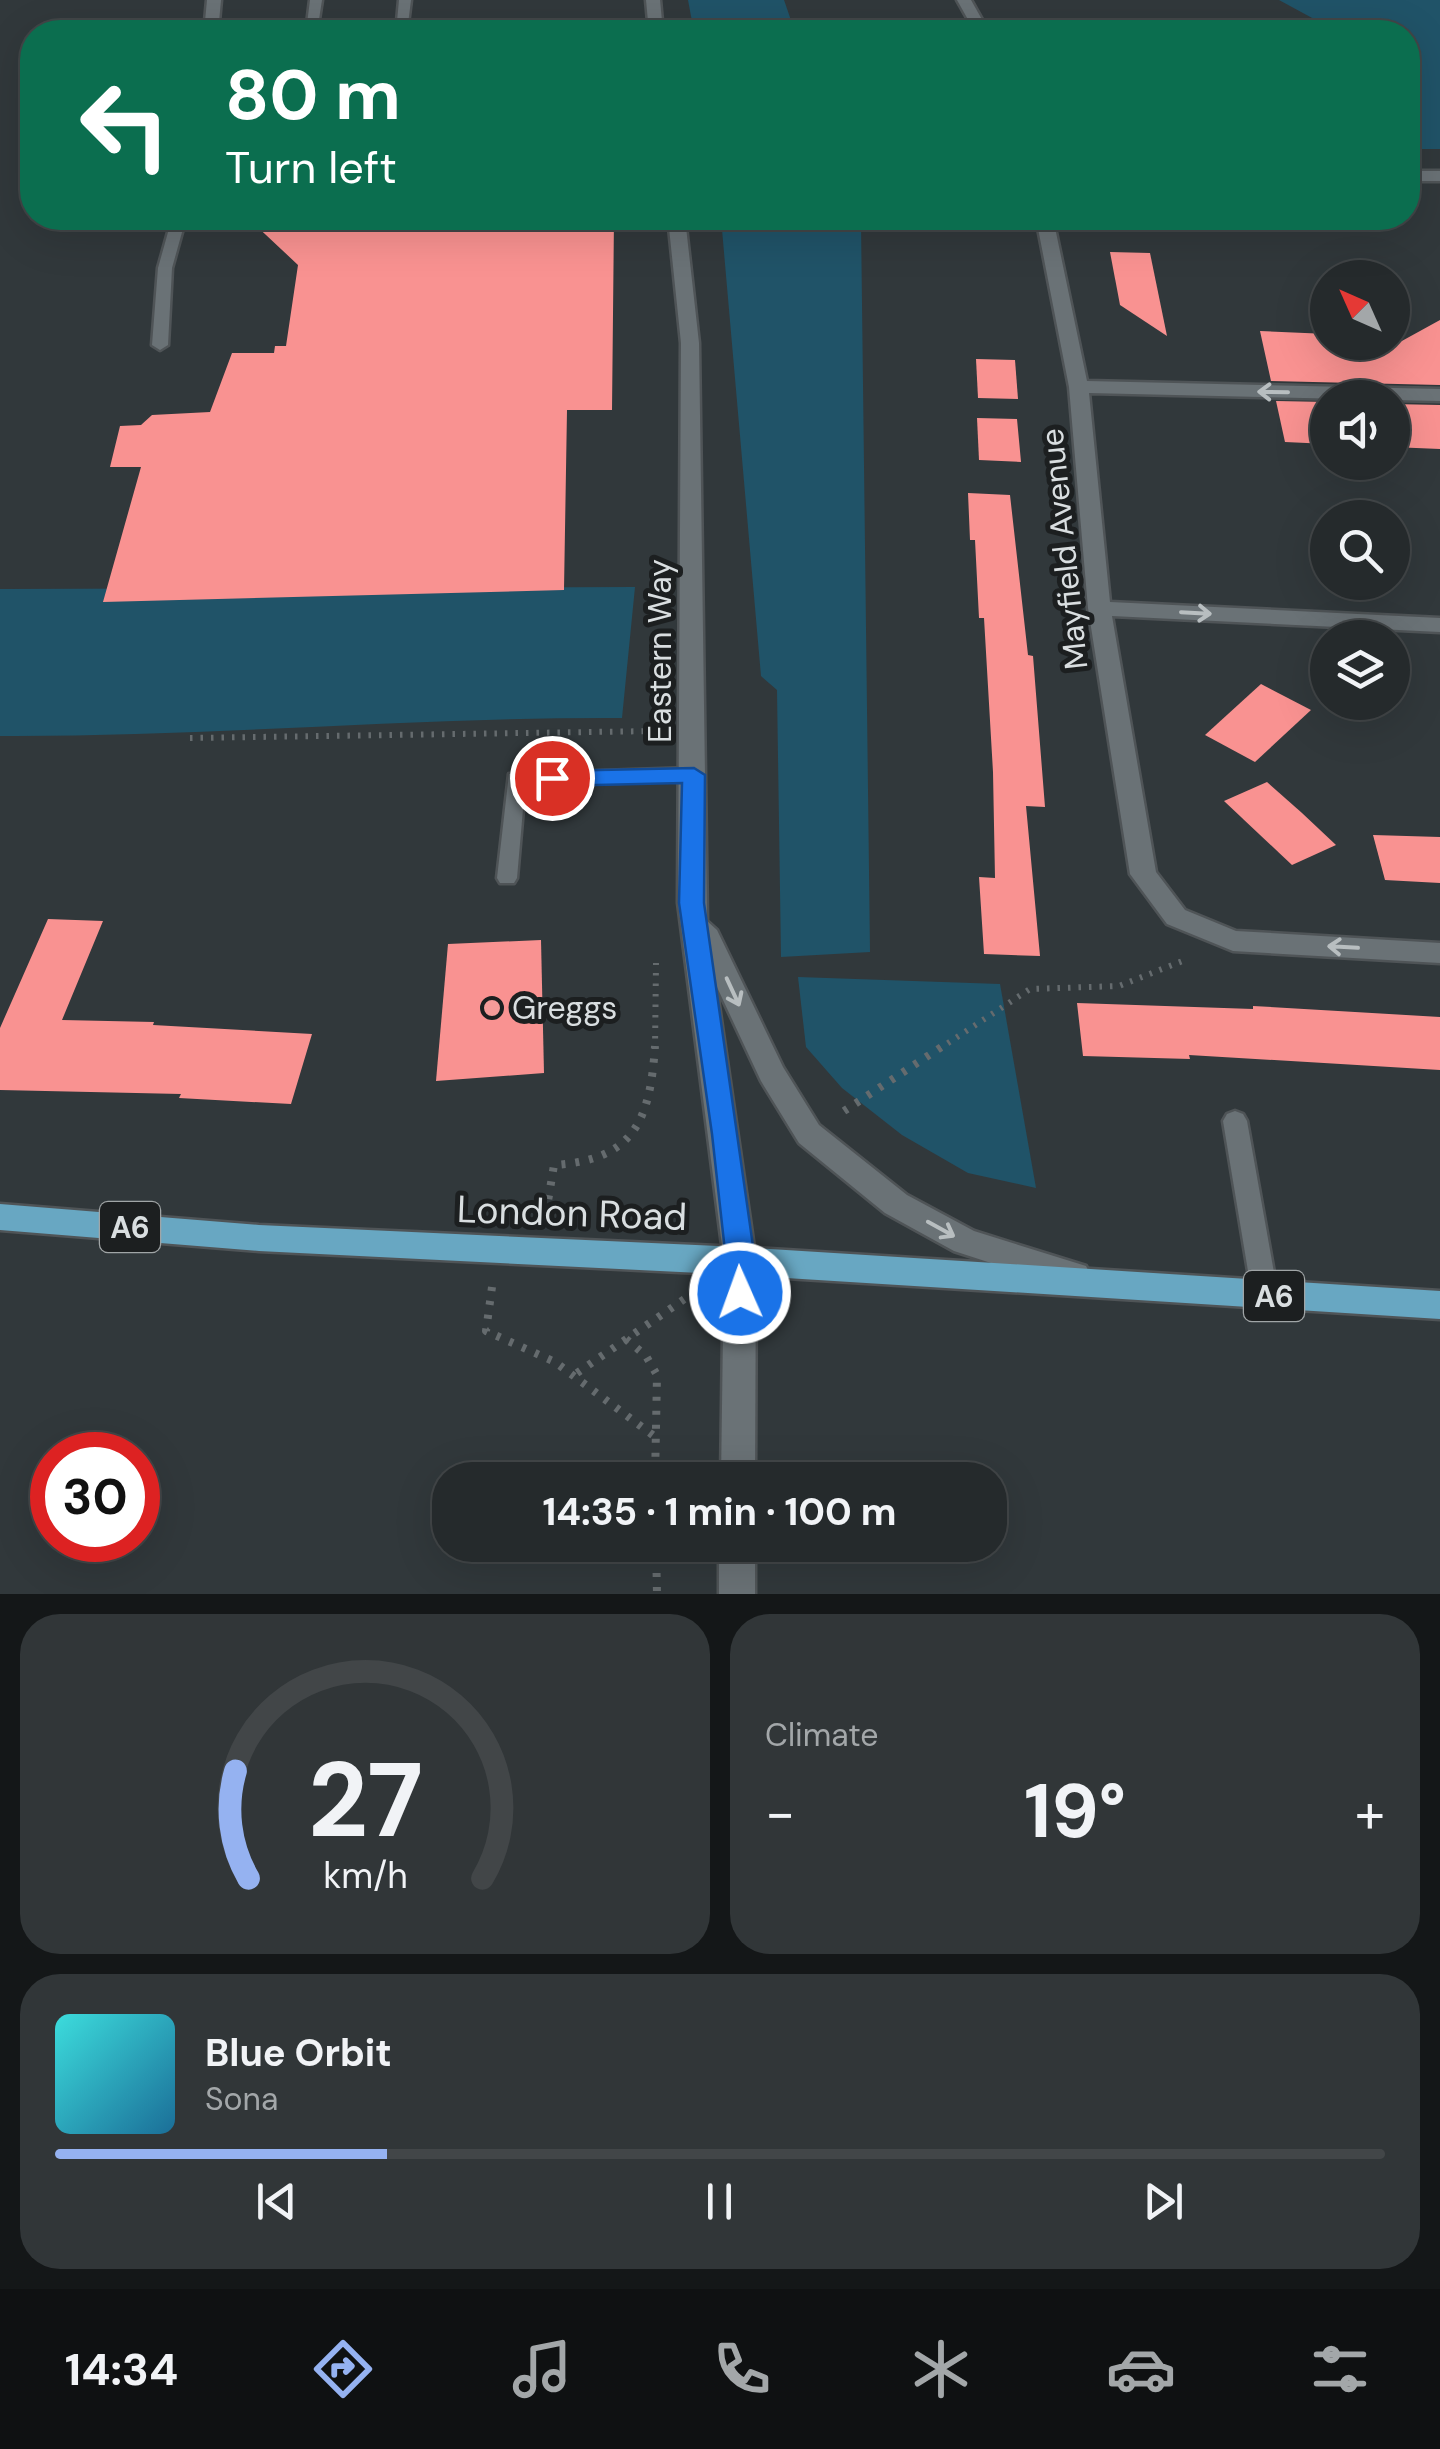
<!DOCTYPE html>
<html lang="en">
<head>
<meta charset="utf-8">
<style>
	body { margin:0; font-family:"DM Sans",sans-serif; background:#313638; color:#f1f3f6; height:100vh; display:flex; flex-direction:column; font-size:38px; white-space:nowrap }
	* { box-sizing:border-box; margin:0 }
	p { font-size:32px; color:#a3a7a9 }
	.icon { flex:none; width:55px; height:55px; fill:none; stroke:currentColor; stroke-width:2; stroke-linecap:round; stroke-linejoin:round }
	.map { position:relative; height:1594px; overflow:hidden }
	.side { display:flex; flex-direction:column; gap:20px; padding:20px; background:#141718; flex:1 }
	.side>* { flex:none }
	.banner { position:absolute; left:20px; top:20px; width:1400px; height:210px; border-radius:40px; box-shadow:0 10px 40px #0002,0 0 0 2px #424648; background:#0b6e4f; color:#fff; overflow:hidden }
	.needle { width:65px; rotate:315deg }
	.buttons { position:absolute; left:1310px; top:260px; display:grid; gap:20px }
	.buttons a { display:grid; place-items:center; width:100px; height:100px; border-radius:50%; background:#252a2c; box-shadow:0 10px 40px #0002,0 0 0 2px #424648; font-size:50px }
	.speed { position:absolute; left:30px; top:1432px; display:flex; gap:20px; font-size:50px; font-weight:700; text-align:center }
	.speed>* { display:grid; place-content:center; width:130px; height:130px; border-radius:50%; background:#252a2c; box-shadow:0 10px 40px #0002,0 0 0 2px #424648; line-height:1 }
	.speed .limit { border:15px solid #d22; background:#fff; color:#111 }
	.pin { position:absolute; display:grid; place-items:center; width:85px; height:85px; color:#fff; margin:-42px; border:5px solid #fff; border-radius:50%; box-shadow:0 2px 10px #0007 }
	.me { position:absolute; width:110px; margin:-55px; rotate:358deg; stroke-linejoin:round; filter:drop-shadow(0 0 8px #0008) }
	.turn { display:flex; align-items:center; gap:35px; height:210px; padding:0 40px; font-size:45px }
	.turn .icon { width:130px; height:130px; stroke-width:2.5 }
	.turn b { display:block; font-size:70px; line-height:85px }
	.big { font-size:75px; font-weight:700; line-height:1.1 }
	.side .card { flex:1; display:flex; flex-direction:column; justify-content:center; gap:15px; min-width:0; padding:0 35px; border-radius:40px; background:#313638 }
	.side .dial { align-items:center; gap:0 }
	.dial svg { height:260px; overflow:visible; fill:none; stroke:#424648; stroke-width:7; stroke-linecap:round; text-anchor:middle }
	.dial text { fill:#f1f3f6; stroke:none }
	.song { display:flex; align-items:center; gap:30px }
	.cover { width:120px; height:120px; border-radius:15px; background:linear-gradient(135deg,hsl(180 70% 55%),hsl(200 70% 35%)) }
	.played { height:10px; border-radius:5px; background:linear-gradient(90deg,#95b2f1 25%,#424648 25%) }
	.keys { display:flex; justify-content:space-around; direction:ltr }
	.heat { display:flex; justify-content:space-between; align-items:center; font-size:55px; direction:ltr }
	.side .tiles { flex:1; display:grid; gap:20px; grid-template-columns:1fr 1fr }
	.card:last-child { grid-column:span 2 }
	.trip { position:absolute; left:432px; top:1462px; width:575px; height:100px; border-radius:40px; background:#252a2c; box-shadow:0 10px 40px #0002,0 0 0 2px #424648; font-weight:700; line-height:100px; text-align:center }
	.menu { display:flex; height:160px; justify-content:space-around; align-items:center; background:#0f1112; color:#a3a7a9 }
	.menu .icon { width:70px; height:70px }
	.menu .selected { color:#95b2f1 }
	.menu b { font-size:45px; color:#f1f3f6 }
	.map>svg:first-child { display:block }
	.green { fill:#205368 }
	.building { fill:#f99291 }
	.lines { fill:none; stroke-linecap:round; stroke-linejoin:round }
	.lane-casing { stroke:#4f5457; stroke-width:5 }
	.street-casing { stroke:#4f5457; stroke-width:5 }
	.secondary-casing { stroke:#4f5457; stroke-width:5 }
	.primary-casing { stroke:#4f5457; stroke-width:5 }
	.path-far1 { stroke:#656b6e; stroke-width:6; stroke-dasharray:2.5 8; stroke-linecap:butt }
	.path { stroke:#656b6e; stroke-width:8; stroke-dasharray:4 10; stroke-linecap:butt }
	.lane { fill:#6a7276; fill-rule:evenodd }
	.street { fill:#6a7276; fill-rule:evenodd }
	.secondary { fill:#6a7276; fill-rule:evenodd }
	.primary { fill:#68a7c2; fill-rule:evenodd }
	.oneway { stroke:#b8bec0 }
	.route { fill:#1a73e8; stroke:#114b97; stroke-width:2.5 }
	.poi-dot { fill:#f59b99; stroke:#1c1f20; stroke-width:4 }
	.labels { text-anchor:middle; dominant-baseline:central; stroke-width:10; stroke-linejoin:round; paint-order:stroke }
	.shield { fill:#1c1f20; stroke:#a0a5a6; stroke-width:2.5 }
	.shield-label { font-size:30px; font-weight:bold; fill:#d9dee0 }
	.street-label { font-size:32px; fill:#d9dee0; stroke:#1c1f20 }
	.poi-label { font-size:32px; fill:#d9dee0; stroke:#1c1f20; text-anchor:start }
	.near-street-label { font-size:38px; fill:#d9dee0; stroke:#1c1f20 }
</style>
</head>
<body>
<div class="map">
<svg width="1440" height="1594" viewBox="0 0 1440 1594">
	<rect width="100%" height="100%" fill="#31383b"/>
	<g class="green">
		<path d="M688,0H784L795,32H694Z"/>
		<path d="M1279,0H1440V149H1412L1408,140V32H1338Z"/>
		<path d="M721,218H859L861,222L870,952L781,957L777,690L761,676Z"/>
		<path d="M635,587L622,718C415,717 208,737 0,736V589Z"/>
		<path d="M798,977L1000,984L1036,1188L968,1173L902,1135L842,1088L806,1047Z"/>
	</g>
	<g class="building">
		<path d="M248,218H614L612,410H567L564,590L103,602L141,467H110L120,426L141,425L152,415L210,412L232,353H274L275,346H286L298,265Z"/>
		<path d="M1110,252L1150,253L1167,336L1120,305Z"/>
		<path d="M1440,320V385L1271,381L1260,331L1328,334V342H1400Z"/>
		<path d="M976,359L1015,360L1018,399L978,398Z"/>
		<path d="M1276,401L1328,402V444L1285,442Z"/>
		<path d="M1392,404L1440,405V449L1392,447Z"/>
		<path d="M977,418L1017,419L1021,462L979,460Z"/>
		<path d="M968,493L1010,495L1028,655L1033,656L1045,807L1026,806L1040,956L984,954L979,877L995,878L993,772L984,618H979L975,540H970Z"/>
		<path d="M1261,684L1311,710L1255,762L1205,735Z"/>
		<path d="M1267,782L1302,813L1336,845L1292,865L1224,801Z"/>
		<path d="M1373,835L1440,837V883L1385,880Z"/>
		<path d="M48,919L103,921L62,1020L154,1022L153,1025L312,1034L291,1104L179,1098L181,1094L0,1090V1028Z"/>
		<path d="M541,940L544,1073L436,1081L448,944Z"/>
		<path d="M1077,1003L1253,1009V1006L1440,1017V1070L1189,1055L1190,1059L1083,1056Z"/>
	</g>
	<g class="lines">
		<defs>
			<g id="lane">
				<path d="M310,0H322L317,32H306Z"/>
				<path d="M399,0H411L407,32H396Z"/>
				<path d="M172,218H186L172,268L168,345L160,350L152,345L158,268Z"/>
				<path d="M693,768L700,770L703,775L700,780L525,786L517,878L514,883H500L497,878L509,774Z"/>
				<path d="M1235,1111L1243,1114L1247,1121L1278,1295L1274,1303L1265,1306L1256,1303L1252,1295L1223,1121L1227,1114Z"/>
			</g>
			<g id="street">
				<path d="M207,0H221L218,32H204Z"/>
				<path d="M957,0H971L989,32H975Z"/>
				<path d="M1234,27L1240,32H1215L1217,29Z"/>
				<rect x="1408" y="171" width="32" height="10"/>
				<path d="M1036,218H1053L1087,381L1440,389V401L1089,393L1110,602L1440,618V632L1112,616L1156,872L1185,910L1236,931L1440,943V963L1233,951L1167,924L1130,874L1088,608L1069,387Z"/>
				<path d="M740,1247L751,1251L756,1261L755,1480H721L724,1261L729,1251Z"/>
				<rect x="719" y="1545" width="36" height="49"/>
			</g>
			<g id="secondary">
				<path d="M646,0H660L663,32H649Z"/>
				<path d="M668,218H685L699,343L707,921L717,930L783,1067L819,1125L907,1195L974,1231L1086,1266L1091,1276L1086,1286L1075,1290L954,1251L885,1213L799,1143L761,1081L716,985L756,1261L751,1271L740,1275L729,1271L724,1261L678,903L681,343Z"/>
			</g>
			<path id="primary" d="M0,1204L259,1225L740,1247L1440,1291V1319L740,1275L259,1251L0,1230Z"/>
		</defs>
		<use href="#lane" class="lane-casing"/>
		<use href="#street" class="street-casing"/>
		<use href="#secondary" class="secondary-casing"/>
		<use href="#primary" class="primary-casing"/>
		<g class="path-far1">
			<path d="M190,738L657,731"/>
			<path d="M655,1049L656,963"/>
			<path d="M939,1049L1030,989L1119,986L1185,960"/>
		</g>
		<g class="path">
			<path d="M844,1111L943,1046"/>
			<path d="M546,1213L554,1165C634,1160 650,1121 655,1046"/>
			<path d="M492,1287L486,1331L555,1362L654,1436"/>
			<path d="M626,1339L646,1356L657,1375L655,1480"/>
			<path d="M577,1373L686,1298"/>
			<path d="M656,1545L657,1594"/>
		</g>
		<use href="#lane" class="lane"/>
		<use href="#street" class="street"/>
		<use href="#secondary" class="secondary"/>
		<use href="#primary" class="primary"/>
	</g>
	<defs><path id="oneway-shaft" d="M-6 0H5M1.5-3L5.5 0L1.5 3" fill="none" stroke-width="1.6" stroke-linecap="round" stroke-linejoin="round" transform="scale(2.5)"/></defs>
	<g class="oneway">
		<use href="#oneway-shaft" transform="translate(1273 392) rotate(-179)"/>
		<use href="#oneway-shaft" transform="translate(1196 613) rotate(3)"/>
		<use href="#oneway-shaft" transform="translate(1343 947) rotate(-177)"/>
		<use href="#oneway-shaft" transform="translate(733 992) rotate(65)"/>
		<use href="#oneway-shaft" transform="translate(941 1229) rotate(29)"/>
	</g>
	<path class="route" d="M694,768L705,775L704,903L755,1260V1293L751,1302L740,1306L730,1302L726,1293V1260L712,1134L679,903L682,783L552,786L540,778L552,771Z"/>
	<circle class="poi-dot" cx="492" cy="1008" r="10"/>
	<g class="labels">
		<g class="shield">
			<rect x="100" y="1202" width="60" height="50" rx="8"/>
			<rect x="1244" y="1271" width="60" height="50" rx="8"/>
		</g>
		<g class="shield-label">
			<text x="130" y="1227">A6</text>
			<text x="1274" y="1296">A6</text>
		</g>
		<g class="street-label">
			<text transform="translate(1064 549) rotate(-96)">Mayfield Avenue</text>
			<text transform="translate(660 651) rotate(-90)">Eastern Way</text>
		</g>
		<g class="poi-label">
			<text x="512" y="1008">Greggs</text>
		</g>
		<g class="near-street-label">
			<text transform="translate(572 1213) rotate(2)">London Road</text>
		</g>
	</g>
</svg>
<div class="buttons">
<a><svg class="needle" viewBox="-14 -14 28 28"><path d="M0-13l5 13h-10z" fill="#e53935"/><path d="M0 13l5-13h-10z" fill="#a3a7a9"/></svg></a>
<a><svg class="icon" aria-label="sound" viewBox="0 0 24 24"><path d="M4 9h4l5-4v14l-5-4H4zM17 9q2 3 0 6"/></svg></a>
<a><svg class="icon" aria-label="search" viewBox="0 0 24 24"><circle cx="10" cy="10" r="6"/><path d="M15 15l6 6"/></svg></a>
<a><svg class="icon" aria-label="layers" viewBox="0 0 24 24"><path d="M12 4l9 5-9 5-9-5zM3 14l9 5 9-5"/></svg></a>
</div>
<div class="speed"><div class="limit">30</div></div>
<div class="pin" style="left:552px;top:778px;background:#d93025"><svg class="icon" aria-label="arrive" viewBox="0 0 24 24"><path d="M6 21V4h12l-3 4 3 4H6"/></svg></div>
<svg class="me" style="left:740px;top:1293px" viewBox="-20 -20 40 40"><circle r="17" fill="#1a73e8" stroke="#fff" stroke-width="3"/><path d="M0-11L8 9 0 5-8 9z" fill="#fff"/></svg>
<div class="trip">14:35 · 1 min · 100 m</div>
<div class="banner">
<div class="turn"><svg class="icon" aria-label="left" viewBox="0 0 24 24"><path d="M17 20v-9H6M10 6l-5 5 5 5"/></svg><div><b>80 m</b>Turn left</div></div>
</div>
</div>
<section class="side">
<div class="tiles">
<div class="card dial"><svg viewBox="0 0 100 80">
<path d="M14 69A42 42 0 1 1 86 69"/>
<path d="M14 69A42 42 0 0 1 10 36" stroke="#95b2f1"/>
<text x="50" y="56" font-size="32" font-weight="700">27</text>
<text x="50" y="72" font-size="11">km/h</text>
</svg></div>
<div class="card"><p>Climate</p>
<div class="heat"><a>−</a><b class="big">19°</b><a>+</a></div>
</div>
<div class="card">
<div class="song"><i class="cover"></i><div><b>Blue Orbit</b><p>Sona</p></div></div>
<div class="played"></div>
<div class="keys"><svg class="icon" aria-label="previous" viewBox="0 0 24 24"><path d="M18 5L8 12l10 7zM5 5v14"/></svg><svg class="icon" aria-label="pause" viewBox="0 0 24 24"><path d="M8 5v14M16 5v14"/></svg><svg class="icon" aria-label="next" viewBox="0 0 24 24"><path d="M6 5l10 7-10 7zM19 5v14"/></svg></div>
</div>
</div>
</section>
<nav class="menu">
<b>14:34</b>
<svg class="icon selected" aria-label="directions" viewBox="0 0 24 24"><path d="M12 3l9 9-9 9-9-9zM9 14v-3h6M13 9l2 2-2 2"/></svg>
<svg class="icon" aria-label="music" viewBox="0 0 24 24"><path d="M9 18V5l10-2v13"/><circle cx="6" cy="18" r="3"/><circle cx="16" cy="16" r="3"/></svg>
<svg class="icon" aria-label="phone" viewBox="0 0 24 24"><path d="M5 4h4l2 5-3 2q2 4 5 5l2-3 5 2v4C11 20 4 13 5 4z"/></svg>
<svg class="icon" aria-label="climate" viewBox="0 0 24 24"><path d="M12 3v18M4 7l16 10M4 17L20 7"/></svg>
<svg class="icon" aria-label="car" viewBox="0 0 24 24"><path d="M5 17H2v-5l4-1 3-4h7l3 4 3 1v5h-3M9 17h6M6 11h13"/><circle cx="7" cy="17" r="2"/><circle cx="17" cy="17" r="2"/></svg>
<svg class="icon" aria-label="filters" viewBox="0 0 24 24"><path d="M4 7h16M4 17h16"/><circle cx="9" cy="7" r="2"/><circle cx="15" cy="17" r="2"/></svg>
</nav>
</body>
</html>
